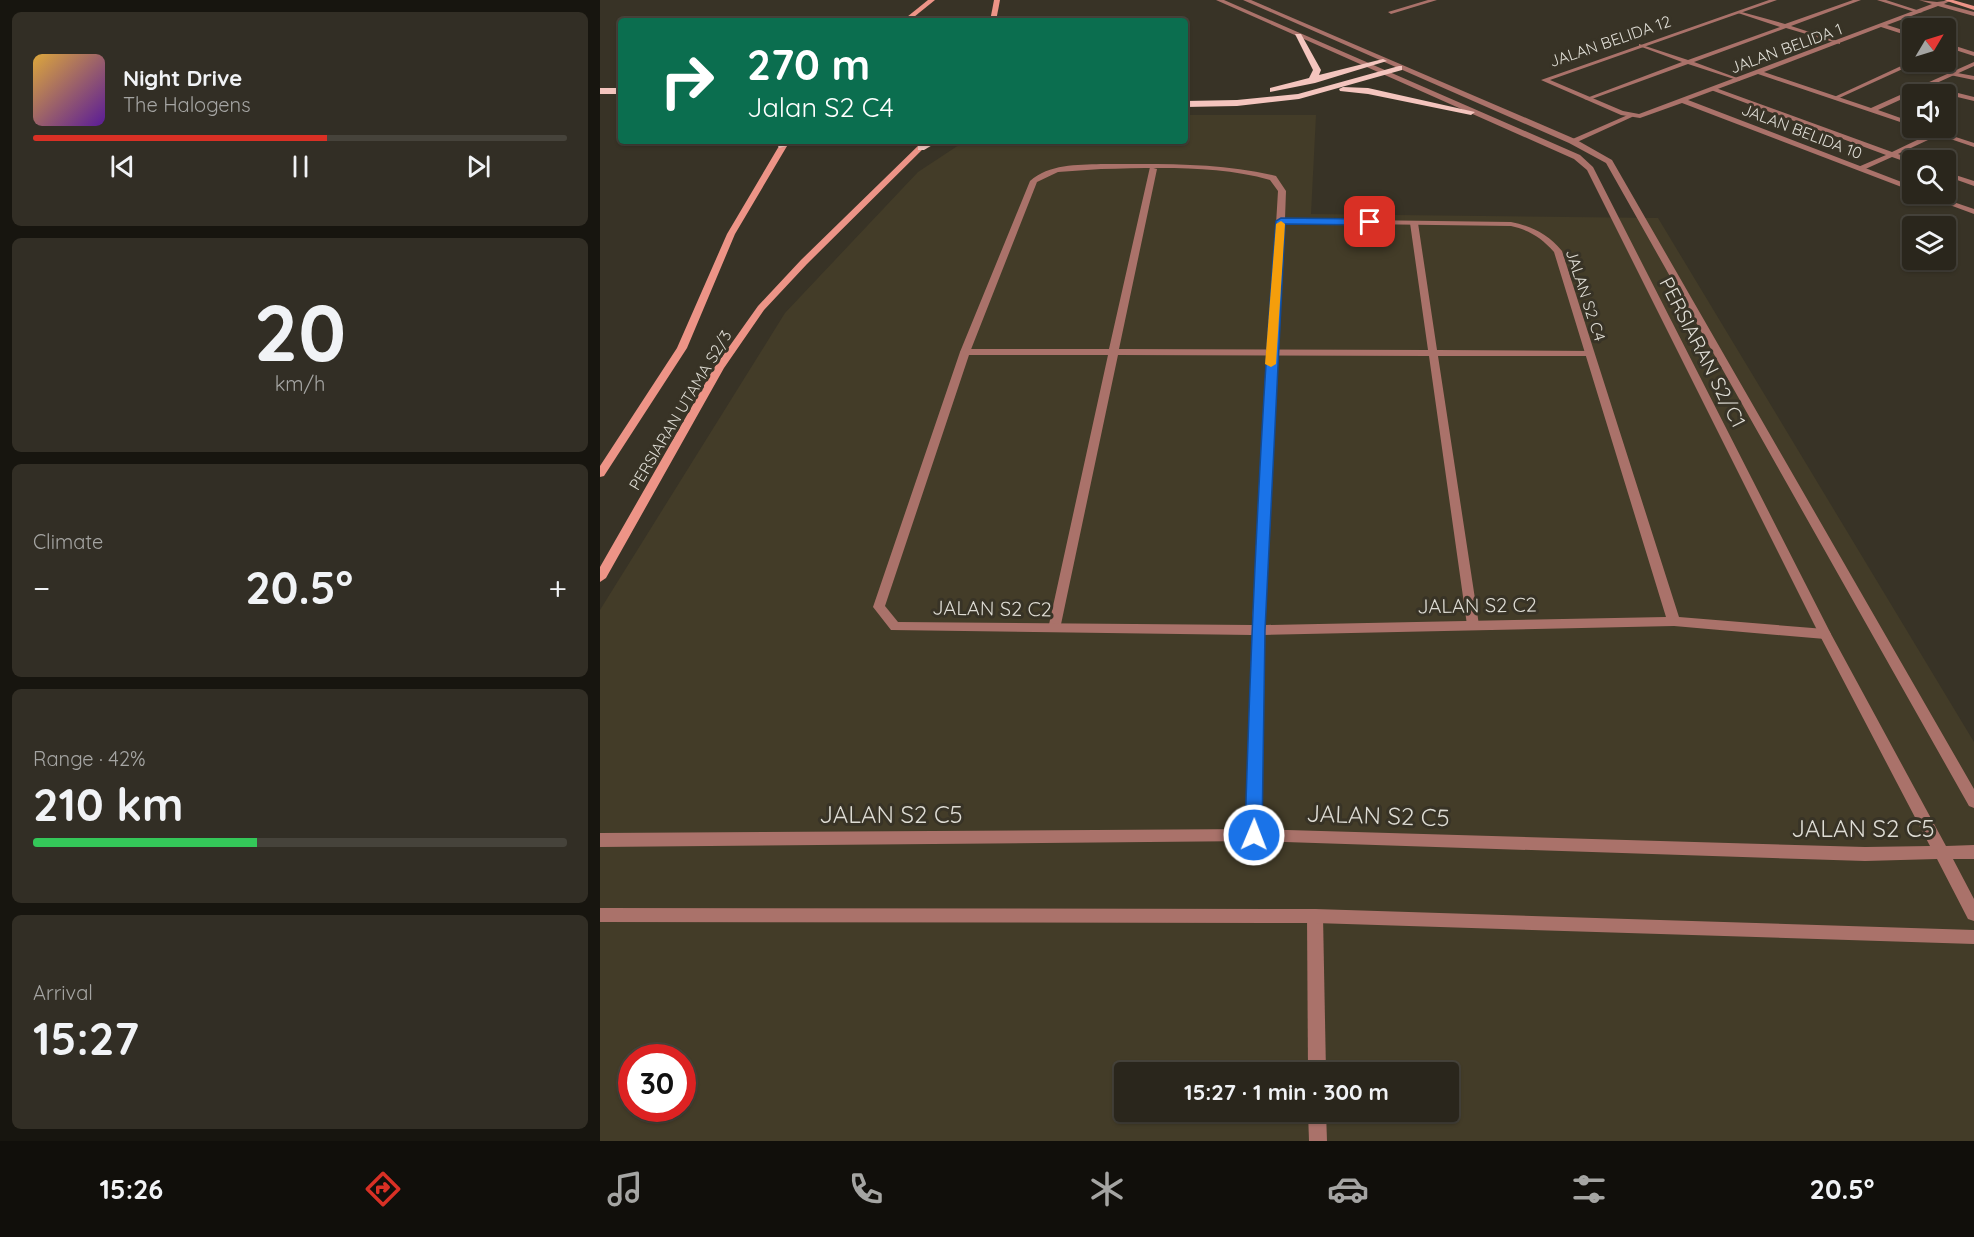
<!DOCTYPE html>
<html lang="en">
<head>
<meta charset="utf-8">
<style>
	body { margin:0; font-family:Quicksand,sans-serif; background:#322e25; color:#f1f3f6; height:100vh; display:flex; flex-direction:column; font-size:22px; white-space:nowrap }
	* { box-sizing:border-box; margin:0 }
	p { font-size:20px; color:#a5a5a3 }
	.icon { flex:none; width:33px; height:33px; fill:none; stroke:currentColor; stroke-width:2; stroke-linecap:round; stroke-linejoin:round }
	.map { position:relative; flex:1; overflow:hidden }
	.details { display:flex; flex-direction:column; gap:12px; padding:12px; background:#17150f; width:600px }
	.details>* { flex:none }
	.hud { position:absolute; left:18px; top:18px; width:570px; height:126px; border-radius:6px; box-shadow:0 2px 4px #0004,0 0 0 2px #46433b; background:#0b6e4f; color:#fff; overflow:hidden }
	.needle { width:39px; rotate:52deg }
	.controls { position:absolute; left:1302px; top:18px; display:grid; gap:12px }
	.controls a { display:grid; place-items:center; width:54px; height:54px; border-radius:6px; background:#2a261c; box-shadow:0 2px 4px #0004,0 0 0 2px #46433b; font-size:30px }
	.speed { position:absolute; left:18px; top:1044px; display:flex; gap:12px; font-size:30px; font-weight:700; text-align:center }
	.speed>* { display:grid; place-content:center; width:78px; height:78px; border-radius:50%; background:#2a261c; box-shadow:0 2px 4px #0004,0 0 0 2px #46433b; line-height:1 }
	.speed .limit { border:9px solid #d22; background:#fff; color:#111 }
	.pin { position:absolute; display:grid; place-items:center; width:51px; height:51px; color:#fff; margin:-26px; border-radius:12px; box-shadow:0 3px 9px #0006 }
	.me { position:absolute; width:66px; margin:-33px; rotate:1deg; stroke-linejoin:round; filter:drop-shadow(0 0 4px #0008) }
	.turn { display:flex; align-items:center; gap:21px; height:126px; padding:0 30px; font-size:27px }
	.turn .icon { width:78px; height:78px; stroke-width:2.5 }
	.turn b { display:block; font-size:42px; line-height:51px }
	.big { font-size:45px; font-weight:700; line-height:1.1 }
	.details .tile { flex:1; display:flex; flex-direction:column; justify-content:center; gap:9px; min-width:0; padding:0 21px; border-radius:9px; background:#322e25 }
	.details .dial { align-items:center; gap:0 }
	.dial b { font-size:78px; line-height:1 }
	.song { display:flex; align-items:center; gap:18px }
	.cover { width:72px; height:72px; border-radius:9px; background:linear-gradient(135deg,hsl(40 70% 55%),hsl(270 70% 35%)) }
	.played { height:6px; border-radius:3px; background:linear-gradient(90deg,#d93025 55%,#46433b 55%) }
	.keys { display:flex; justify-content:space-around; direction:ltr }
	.heat { display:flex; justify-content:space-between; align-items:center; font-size:33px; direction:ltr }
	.charge { height:9px; border-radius:4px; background:linear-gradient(90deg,#34c759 42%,#46433b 0) }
	.trip { position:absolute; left:514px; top:1062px; width:345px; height:60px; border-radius:6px; background:#2a261c; box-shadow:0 2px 4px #0004,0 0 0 2px #46433b; font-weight:700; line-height:60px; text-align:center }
	.dock { display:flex; height:96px; justify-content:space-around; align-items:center; background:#110f0b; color:#a5a5a3 }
	.dock .icon { width:42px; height:42px }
	.dock .current { color:#d93025 }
	.dock b { font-size:27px; color:#f1f3f6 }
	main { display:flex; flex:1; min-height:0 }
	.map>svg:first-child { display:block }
	.built { fill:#433c28; fill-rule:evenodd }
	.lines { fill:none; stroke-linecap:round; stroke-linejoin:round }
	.service { fill:#aa726a; fill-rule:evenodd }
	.minor { fill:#aa726a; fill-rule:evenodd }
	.tertiary { fill:#aa726a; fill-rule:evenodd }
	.secondary { fill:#ed9487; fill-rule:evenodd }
	.primary { fill:#f4c5be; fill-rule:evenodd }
	.route { fill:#1a73e8; stroke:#114b97; stroke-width:1.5 }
	.slow { fill:#f59e0b }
	.labels { text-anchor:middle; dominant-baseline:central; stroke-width:6; stroke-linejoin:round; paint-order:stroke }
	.far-street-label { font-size:16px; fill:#dedcd4; stroke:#383326 }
	.street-label { font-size:20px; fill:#dedcd4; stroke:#383326 }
	.near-street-label { font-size:24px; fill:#dedcd4; stroke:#383326 }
</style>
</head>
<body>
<main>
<section class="details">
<div class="tile">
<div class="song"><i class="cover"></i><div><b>Night Drive</b><p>The Halogens</p></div></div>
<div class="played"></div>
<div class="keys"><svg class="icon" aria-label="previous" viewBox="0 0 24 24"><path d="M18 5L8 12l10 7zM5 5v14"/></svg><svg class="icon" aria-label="pause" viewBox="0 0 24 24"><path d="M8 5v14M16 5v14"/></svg><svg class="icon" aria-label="next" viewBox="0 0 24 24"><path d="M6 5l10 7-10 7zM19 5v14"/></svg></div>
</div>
<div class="tile dial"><b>20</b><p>km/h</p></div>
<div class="tile"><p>Climate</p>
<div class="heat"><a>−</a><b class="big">20.5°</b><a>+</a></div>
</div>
<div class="tile"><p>Range · 42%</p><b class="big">210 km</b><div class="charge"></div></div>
<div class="tile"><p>Arrival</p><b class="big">15:27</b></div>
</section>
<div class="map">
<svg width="1374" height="1141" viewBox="0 0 1374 1141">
	<rect width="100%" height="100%" fill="#383326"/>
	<path class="built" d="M585,115H716L711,214L1058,218L1374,742V1141H0V610L185,313L318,172L365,141H585ZM32,1058H82V1108H32ZM525,1072H849V1112H525Z"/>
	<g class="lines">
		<g class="service">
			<path d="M1253,0H1261L1191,26L1240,42V44L1186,28L1094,62L1140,79V81L1088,64L989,100L984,99L1082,62L1039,46V44L1088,60L1180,27L1138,13V11L1185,24Z"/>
			<path d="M1277,0H1286L1323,12L1318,13Z"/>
			<path d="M1312,61L1318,62L1237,99L1232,98Z"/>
			<path d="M1352,72L1374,76V80L1350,75L1349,74Z"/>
			<path d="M1113,87L1292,152L1336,131L1343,133L1298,154L1315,160H1312V164L1292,157L1261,171L1257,169L1258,167L1286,155L1111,90L1110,89Z"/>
			<path d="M1030,114L1033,116L1032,117L975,143L968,141Z"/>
			<path d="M550,167L557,169L519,349L828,350L810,223L814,221L818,223L837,350L992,351V355L989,356H838L879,625L877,628H869L867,625L829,356L518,355L460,629L458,632H450L448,629L508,355H365L360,352L365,349H509Z"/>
			<path d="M1346,172L1374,181V186L1346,176Z"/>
		</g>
		<g class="minor">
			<path d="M828,0H837L791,14L788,12Z"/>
			<path d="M1169,0H1177L950,80L1023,111L1039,114L1332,4L1319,0L1337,2L1352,0L1344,4L1374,12V16L1338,6L1287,25L1312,33V37L1281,27L1164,72L1271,108L1374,62V66L1330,86L1374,97V101L1324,89L1278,110L1312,122V126L1158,74L1088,100L1312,186V191L1082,103L1040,118L1021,115L941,80Z"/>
			<path d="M1346,43L1374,52V56L1346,47Z"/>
			<path d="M1318,128H1328L1374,143V147Z"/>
			<path d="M501,164C559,164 620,162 676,176L686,191L685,219L911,222C932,226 948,234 962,251L1079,617L1225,629L1229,631L1231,634L1229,637L1225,639L1074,626L664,635L661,835L659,840L654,841L649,840L647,835L652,635L291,630L273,607L360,352L430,181C449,164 477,165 501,164ZM501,169C557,168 617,165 670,180L678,191L652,625L298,622L285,606L370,352L437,182L458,172ZM684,223L911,226C929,230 942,238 954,252L1066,617L665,625Z"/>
			<path d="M1320,194H1330L1374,209V214Z"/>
			<path d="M715,909L721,911L723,916L726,1072H708L707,916L709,911Z"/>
			<path d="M708,1112H726L727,1141H709Z"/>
		</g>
		<g class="tertiary">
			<path d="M616,0H624L980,155L993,167L1231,634L1346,846L1374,845V859H1353L1374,899V921L1368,919L1337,859L1265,861L654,841L0,847V833L654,829L1265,847L1330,846L1219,634L987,170L974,159Z"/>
			<path d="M643,0H651L975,139L1012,160L1374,789V808L1369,806L1006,163L969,143Z"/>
			<path d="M0,908L715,909L1374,930V944L715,923L0,922Z"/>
		</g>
		<g class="secondary">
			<path d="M328,0H335L309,21H302Z"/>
			<path d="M394,0H400L396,21H390Z"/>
			<path d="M1344,0H1353L1374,6V10Z"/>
			<path d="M182,141H190L135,234L87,348L4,476L0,477V466L77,348L127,234Z"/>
			<path d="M323,141H331L207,264L164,310L124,368L6,578L0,582V567L114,368L158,306L201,260Z"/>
		</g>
		<g class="primary">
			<path d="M695,34H701L721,70L719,75L783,59L787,61L715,83L670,92V88L709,78L713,70Z"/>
			<path d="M799,66H802V70L699,99L637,106L585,107V101L637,100L698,94Z"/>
			<path d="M743,87L768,88L875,112L871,115L768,94L740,91L739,89Z"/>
			<rect x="0" y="88" width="21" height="6"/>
			<path d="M176,141H186L187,146L179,148Z"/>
			<path d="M327,141H339L324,150H318V146Z"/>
		</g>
	</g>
	<path class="route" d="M681,218L770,219L774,222L770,225L685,224L665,630L662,835L660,840L654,842L648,840L645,835C651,630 660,426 676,221Z"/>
	<path class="slow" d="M681,221L685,224L676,364L671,367L665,364L676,224Z"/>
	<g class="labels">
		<g class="far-street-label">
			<text transform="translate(1010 41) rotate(-19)">JALAN BELIDA 12</text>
			<text transform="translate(1186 48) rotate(-20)">JALAN BELIDA 1</text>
			<text transform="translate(1202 131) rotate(21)">JALAN BELIDA 10</text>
			<text transform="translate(986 295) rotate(72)">JALAN S2 C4</text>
			<text transform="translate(80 410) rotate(-59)">PERSIARAN UTAMA S2/3</text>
		</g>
		<g class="street-label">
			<text transform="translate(1103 352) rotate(63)">PERSIARAN S2/C1</text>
			<text transform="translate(877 605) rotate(-1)">JALAN S2 C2</text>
			<text transform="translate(392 608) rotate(1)">JALAN S2 C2</text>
		</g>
		<g class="near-street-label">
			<text x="291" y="814">JALAN S2 C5</text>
			<text transform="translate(778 815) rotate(2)">JALAN S2 C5</text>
			<text x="1263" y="828">JALAN S2 C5</text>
		</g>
	</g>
</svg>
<div class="controls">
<a><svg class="needle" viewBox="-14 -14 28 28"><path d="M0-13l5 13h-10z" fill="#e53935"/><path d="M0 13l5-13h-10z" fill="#a5a5a3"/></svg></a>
<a><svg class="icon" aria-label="sound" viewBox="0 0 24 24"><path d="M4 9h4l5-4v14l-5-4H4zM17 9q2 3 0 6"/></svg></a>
<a><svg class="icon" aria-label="search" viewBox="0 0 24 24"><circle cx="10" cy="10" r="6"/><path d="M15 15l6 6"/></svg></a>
<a><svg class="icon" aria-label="layers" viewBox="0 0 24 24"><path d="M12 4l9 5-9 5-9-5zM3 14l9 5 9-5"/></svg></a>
</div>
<div class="speed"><div class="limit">30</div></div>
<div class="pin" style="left:770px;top:222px;background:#d93025"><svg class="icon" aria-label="arrive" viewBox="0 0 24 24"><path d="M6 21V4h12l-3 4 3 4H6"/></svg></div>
<svg class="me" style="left:654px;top:835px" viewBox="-20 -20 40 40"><circle r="17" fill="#1a73e8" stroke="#fff" stroke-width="3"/><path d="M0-11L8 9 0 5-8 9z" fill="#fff"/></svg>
<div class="trip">15:27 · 1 min · 300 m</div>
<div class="hud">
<div class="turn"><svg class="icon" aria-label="right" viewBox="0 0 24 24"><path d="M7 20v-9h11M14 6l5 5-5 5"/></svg><div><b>270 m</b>Jalan S2 C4</div></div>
</div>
</div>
</main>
<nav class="dock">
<b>15:26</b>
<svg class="icon current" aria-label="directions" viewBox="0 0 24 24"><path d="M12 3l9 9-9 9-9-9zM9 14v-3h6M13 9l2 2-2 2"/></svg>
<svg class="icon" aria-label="music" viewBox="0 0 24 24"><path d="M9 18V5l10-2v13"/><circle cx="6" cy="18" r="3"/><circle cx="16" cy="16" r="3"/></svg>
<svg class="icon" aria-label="phone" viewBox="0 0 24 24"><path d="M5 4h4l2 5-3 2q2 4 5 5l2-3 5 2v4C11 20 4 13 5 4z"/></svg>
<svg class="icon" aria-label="climate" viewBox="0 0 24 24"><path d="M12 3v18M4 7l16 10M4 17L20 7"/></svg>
<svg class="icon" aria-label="car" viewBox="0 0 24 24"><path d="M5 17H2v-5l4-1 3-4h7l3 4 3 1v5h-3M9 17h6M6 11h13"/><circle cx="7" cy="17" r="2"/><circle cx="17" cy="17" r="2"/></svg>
<svg class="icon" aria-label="filters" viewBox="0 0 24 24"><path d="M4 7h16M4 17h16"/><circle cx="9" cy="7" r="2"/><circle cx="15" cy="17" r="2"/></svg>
<b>20.5°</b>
</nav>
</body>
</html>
